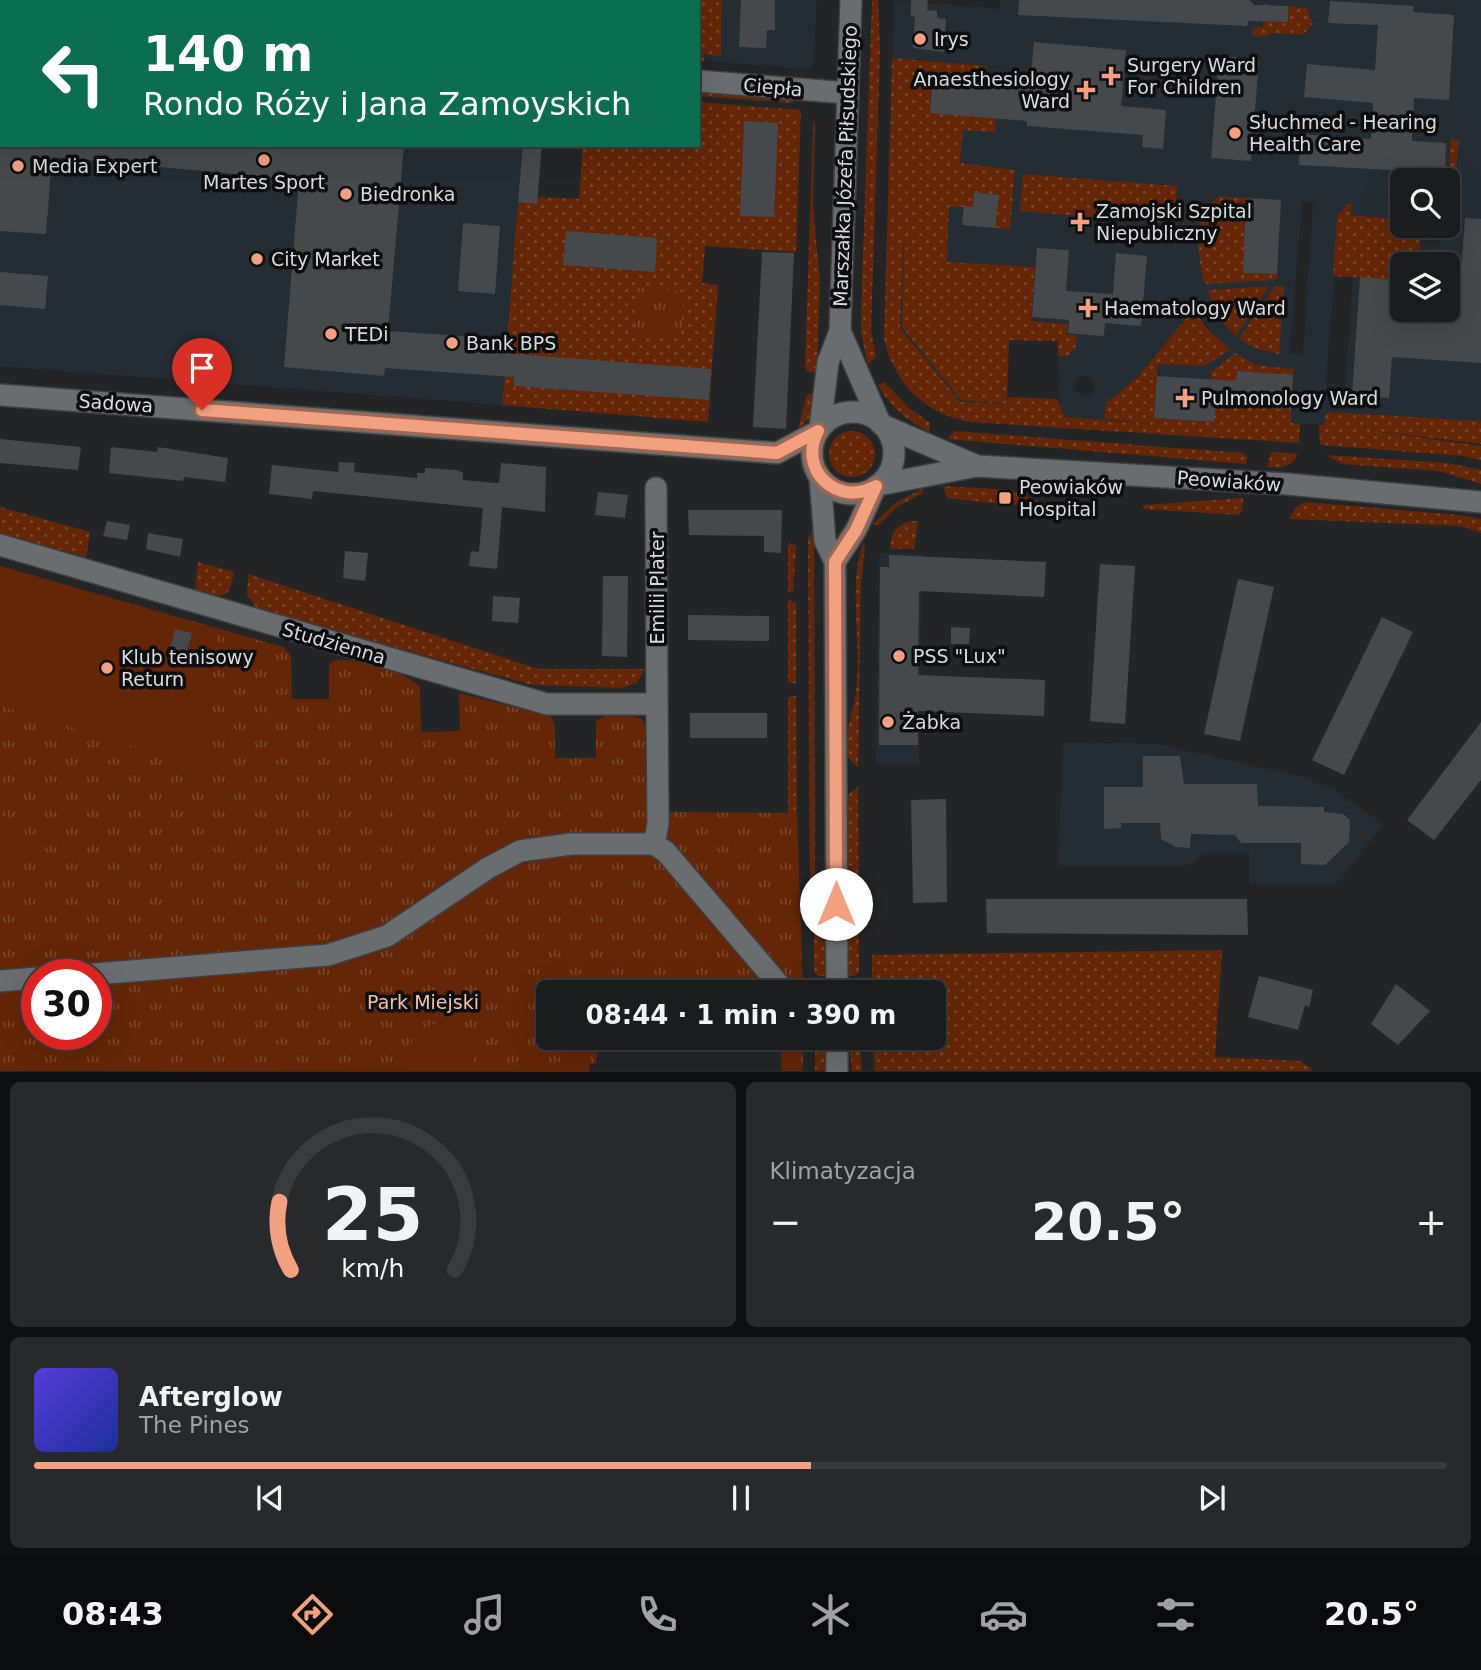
<!DOCTYPE html>
<html lang="pl">
<head>
<meta charset="utf-8">
<style>
	body { margin:0; font-family:"DejaVu Sans",sans-serif; background:#27292a; color:#f1f3f6; height:100vh; display:flex; flex-direction:column; font-size:26px; white-space:nowrap }
	* { box-sizing:border-box; margin:0 }
	p { font-size:23px; color:#9fa1a4 }
	.icon { flex:none; width:38px; height:38px; fill:none; stroke:currentColor; stroke-width:2; stroke-linecap:round; stroke-linejoin:round }
	.map { position:relative; height:1072px; overflow:hidden }
	.details { display:flex; flex-direction:column; gap:10px; padding:10px; background:#0e0f10; flex:1 }
	.details>* { flex:none }
	.guide { position:absolute; left:0px; top:0px; width:700px; height:147px; box-shadow:0 7px 28px #0002,0 0 0 2px #383a3b; background:#0b6e4f; color:#fff; overflow:hidden }
	.controls { position:absolute; left:1390px; top:168px; display:grid; gap:14px }
	.controls a { display:grid; place-items:center; width:70px; height:70px; border-radius:10px; background:#1a1c1d; box-shadow:0 7px 28px #0002,0 0 0 2px #383a3b; font-size:35px }
	.speed { position:absolute; left:21px; top:959px; display:flex; gap:14px; font-size:35px; font-weight:700; text-align:center }
	.speed>* { display:grid; place-content:center; width:91px; height:91px; border-radius:50%; background:#1a1c1d; box-shadow:0 7px 28px #0002,0 0 0 2px #383a3b; line-height:1 }
	.speed .limit { border:10px solid #d22; background:#fff; color:#111 }
	.pin { position:absolute; display:grid; place-items:center; width:60px; height:60px; color:#fff; margin:-72px -30px; border-radius:50% 50% 50% 0; rotate:-45deg; box-shadow:0 0 7px #0007 }
	.pin .icon { rotate:45deg }
	.me { position:absolute; width:77px; margin:-38px; rotate:0deg; stroke-linejoin:round; filter:drop-shadow(0 0 5px #0008) }
	.turn { display:flex; align-items:center; gap:24px; height:147px; padding:0 28px; font-size:32px }
	.turn .icon { width:91px; height:91px; stroke-width:2.5 }
	.turn b { display:block; font-size:49px; line-height:60px }
	.big { font-size:52px; font-weight:700; line-height:1.1 }
	.details .tile { flex:1; display:flex; flex-direction:column; justify-content:center; gap:10px; min-width:0; padding:0 24px; border-radius:10px; background:#27292a }
	.details .dial { align-items:center; gap:0 }
	.dial svg { height:182px; overflow:visible; fill:none; stroke:#383a3b; stroke-width:7; stroke-linecap:round; text-anchor:middle }
	.dial text { fill:#f1f3f6; stroke:none }
	.song { display:flex; align-items:center; gap:21px }
	.cover { width:84px; height:84px; border-radius:10px; background:linear-gradient(135deg,hsl(250 70% 55%),hsl(230 70% 35%)) }
	.played { height:7px; border-radius:4px; background:linear-gradient(90deg,#f2a07f 55%,#383a3b 55%) }
	.keys { display:flex; justify-content:space-around; direction:ltr }
	.heat { display:flex; justify-content:space-between; align-items:center; font-size:38px; direction:ltr }
	.details .tiles { flex:1; display:grid; gap:10px; grid-template-columns:1fr 1fr }
	.tile:last-child { grid-column:span 2 }
	.trip { position:absolute; left:536px; top:980px; width:410px; height:70px; border-radius:10px; background:#1a1c1d; box-shadow:0 7px 28px #0002,0 0 0 2px #383a3b; font-weight:700; line-height:70px; text-align:center }
	.menu { display:flex; height:112px; justify-content:space-around; align-items:center; background:#0a0b0c; color:#9fa1a4 }
	.menu .icon { width:49px; height:49px }
	.menu .current { color:#f2a07f }
	.menu b { font-size:32px; color:#f1f3f6 }
	.map>svg:first-child { display:block }
	.built { fill:#242d33; fill-rule:evenodd }
	.grass { fill:url(#grass-dots); fill-rule:evenodd }
	.park { fill:url(#park-tufts); fill-rule:evenodd }
	.garden { fill:#642607 }
	.building { fill:#46494b }
	.lines { fill:none; stroke-linecap:round; stroke-linejoin:round }
	.street-casing { stroke:#3d4041; stroke-width:24 }
	.secondary-casing { stroke:#3d4041; stroke-width:24 }
	.street { stroke:#6a6d6f; stroke-width:21 }
	.secondary { stroke:#6a6d6f; stroke-width:21 }
	.route-casing { stroke:#9d6853; stroke-width:18 }
	.route { stroke:#f2a07f; stroke-width:12 }
	.poi-dot { fill:#f2a07f; stroke:#0d0e0f; stroke-width:2.5 }
	.labels { text-anchor:middle; dominant-baseline:central; stroke-width:7; stroke-linejoin:round; paint-order:stroke }
	.poi-label { font-size:19px; fill:#d9dbdc; stroke:#0d0e0f; text-anchor:start }
	.street-label { font-size:19px; fill:#d9dbdc; stroke:#0d0e0f }
	.park-label { font-size:19px; fill:#f3c2ae; stroke:#0d0e0f }
</style>
</head>
<body>
<div class="map">
<svg width="1481" height="1072" viewBox="0 0 1481 1072">
	<defs>
		<pattern id="grass-dots" width="8" height="8" patternUnits="userSpaceOnUse" patternTransform="scale(1.75)"><rect width="8" height="8" fill="#642607"/><path d="M2 2h.1M6 6h.1" fill="none" stroke="#7a452b" stroke-width="1.8" stroke-linecap="round"/></pattern>
		<pattern id="park-tufts" width="24" height="20" patternUnits="userSpaceOnUse" patternTransform="scale(1.75)"><rect width="24" height="20" fill="#642607"/><path d="M3 7l-1-3M5 7V3M7 7l1-3M15 17l-1-3M17 17v-4M19 17l1-3" fill="none" stroke="#7a452b"/></pattern>
	</defs>
	<rect width="100%" height="100%" fill="#232527"/>
	<g class="built">
		<path d="M722,0H817L814,61L811,69L704,61L703,54L721,55Z"/>
		<path d="M894,0L999,9L1000,0H1481V421L1330,412L1325,424L1481,446L1319,425L1291,423L1242,431L1065,417L1060,407L960,402L900,328L910,60L892,58ZM1264,4L1288,22L1289,6L1304,7L1313,24L1303,35L1272,33L1253,27L1263,28ZM911,59L987,66L986,81L933,76L930,113L963,130L960,164L1015,170L1010,228H996L999,195L974,192L973,207L949,206L947,263L1030,321L1067,324V335L1077,336L1068,356H1058L1060,405L961,400ZM1451,137L1455,178L1447,182V226H1421L1419,264H1447V310H1443L1451,320L1395,317L1397,280L1353,277L1345,389L1326,388L1339,212L1352,205L1351,215L1395,219L1396,209H1402V180H1428L1401,178L1448,173ZM1023,174L1177,186L1175,223L1021,211ZM1302,202L1312,203L1315,207L1312,213L1303,355L1290,353ZM1205,214L1243,273L1277,274L1205,284L1199,246ZM1268,286L1236,336L1224,326L1207,290ZM1194,309L1220,341L1204,366L1157,364L1154,418L1214,422L1217,380L1235,354L1256,365L1294,369L1293,375L1237,371L1235,398L1270,408L1242,431L1105,419L1117,393L1136,379ZM1082,376H1089L1095,384L1092,394L1085,396L1074,389V382Z"/>
		<path d="M0,55L2,145H523L502,405L0,366Z"/>
		<path d="M879,553L922,554L919,764H876Z"/>
		<path d="M1063,742L1158,744L1305,777L1335,790L1383,824L1338,883H1249V853H1204L1193,863L1184,866H1058Z"/>
	</g>
	<g class="grass">
		<path d="M512,0H722L721,56L704,54V61L698,60V2Z"/>
		<path d="M872,0H878L880,47L871,331L876,357L868,365L861,333V312Z"/>
		<path d="M1264,4L1273,5L1272,20L1287,21L1288,6L1307,8L1313,24L1303,35L1272,33L1267,36H1252L1253,27H1263Z"/>
		<path d="M892,58L987,66L986,81L933,77L930,112L996,118L995,132L963,130L960,163L1015,170L1010,229L995,228L999,195L975,193L973,207H949L947,262L1035,267L1031,321L1067,324V335H1077L1076,346L1068,356H1058V341L1009,340L1007,397L1057,399L1065,417L1162,425L1104,419L1106,403L1136,379L1194,309L1204,325L1230,350L1204,366L1158,364L1154,418L1214,422L1211,372L1235,353L1256,365L1294,369L1293,375L1237,371L1235,398L1271,400V408L1291,409V423L1300,424L1299,443L971,422C926,415 894,384 884,339ZM905,213L902,327L961,400L1021,405L960,402L900,328Z"/>
		<path d="M698,91L795,99L792,103L698,96Z"/>
		<path d="M698,102L801,110L796,252L705,246L702,283L718,285L708,422L502,405L518,202L536,203L537,197L579,199L583,145H698Z"/>
		<path d="M815,121L813,207L820,282L817,373L808,372L805,368L813,125Z"/>
		<path d="M1451,137L1459,142L1455,178L1447,182L1401,178V170L1448,173Z"/>
		<path d="M1023,174L1177,186L1175,224L1020,211Z"/>
		<path d="M1219,197L1246,198L1243,273L1277,274V280L1205,284C1197,260 1192,211 1219,197Z"/>
		<path d="M1348,204L1352,205L1351,215L1395,219L1396,208L1402,209V226H1421L1419,264H1402V310H1443L1451,321L1395,317L1397,280L1333,276L1337,216Z"/>
		<path d="M1269,286L1236,336L1219,320L1207,290Z"/>
		<path d="M1275,286H1284L1279,354L1254,348L1239,339Z"/>
		<path d="M884,382L909,408L930,423L929,432C907,420 890,407 878,385Z"/>
		<path d="M807,394H816L809,419L798,429Z"/>
		<path d="M1330,412L1481,421V444L1360,429L1481,446V460L1463,456L1320,445L1319,425H1324L1326,413Z"/>
		<circle cx="852" cy="454" r="23"/>
		<path d="M955,431L1243,453L1247,457L1246,464L947,439Z"/>
		<path d="M1271,453L1273,452L1298,454C1291,467 1282,468 1267,467Z"/>
		<path d="M1326,455L1448,463L1481,470V484L1439,471L1342,464Z"/>
		<path d="M943,486L1012,490L1047,504L1011,505L947,498Z"/>
		<path d="M922,489L923,493L898,506L879,525H872L895,503Z"/>
		<path d="M1243,498L1242,511L1238,515L1143,509V505Z"/>
		<path d="M1305,502L1459,515L1481,519V533L1462,526L1289,519L1296,507Z"/>
		<path d="M0,507L90,532L86,557L0,533Z"/>
		<path d="M918,521L914,549H891C888,531 901,520 918,521Z"/>
		<path d="M814,531L815,875L826,939V976H818L814,971V907L810,878L808,537Z"/>
		<path d="M788,542L796,546L793,592H788Z"/>
		<path d="M863,543L865,547L861,584L858,768L847,756C844,734 853,713 856,691C863,643 847,591 863,543Z"/>
		<path d="M198,562L234,572C229,603 221,597 195,590Z"/>
		<path d="M248,574L539,669H645L637,683L622,688L532,685L258,610L247,595Z"/>
		<path d="M788,599L796,603V683H788Z"/>
		<path d="M796,696L797,813H788V697Z"/>
		<path d="M858,787L859,972L855,976H847V801L850,793Z"/>
		<path d="M1222,950L1215,1057L1300,1061L1314,1071H875L872,1038H933V992H872V955Z"/>
		<path d="M815,1038H826L827,1071H815Z"/>
		<path d="M848,1038H859L862,1071H852Z"/>
	</g>
	<g class="park">
		<path d="M636,288L684,291L681,338L633,334Z"/>
		<path d="M0,566L283,647L291,656L292,699H329V665L333,661C354,656 406,671 420,687L421,732L460,731L459,693L551,717L555,725V758H596V722L605,715L622,713L641,719L646,724L649,812L797,813L803,992H548V1038H803V1071H781V1047H597L596,1063L590,1065L589,1072L0,1071ZM37,975H96V1034H37Z"/>
	</g>
	<g class="garden">
		<path d="M0,566L217,629L203,767L0,706Z"/>
		<path d="M0,812L8,820L21,818L30,852L0,856Z"/>
		<path d="M439,1023C465,1025 482,1047 471,1071H411C403,1048 415,1027 439,1023Z"/>
	</g>
	<g class="building">
		<path d="M741,0H775V30H767L766,48L739,47Z"/>
		<path d="M911,0H928L927,10L937,11V18L946,19L944,52L913,48L915,17L911,16Z"/>
		<path d="M1019,0H1249L1254,5L1288,6V22L1248,21L1247,26L1018,15Z"/>
		<path d="M1330,1L1414,6L1413,12L1454,15L1449,100L1414,98L1412,141L1446,143L1445,173L1299,165L1300,134L1371,139L1373,103L1304,97L1307,64L1375,70L1378,25L1328,23Z"/>
		<path d="M1034,42L1126,50L1121,106L1166,110L1163,149L1142,147L1143,135L1027,126V121L930,113L933,76L1030,84Z"/>
		<path d="M1219,56L1259,59L1251,161L1211,158Z"/>
		<path d="M744,121L778,123L774,217L740,216Z"/>
		<path d="M0,145H404L388,331L490,338L489,352L711,369L709,400L514,386V377L385,368L384,376L284,367L299,180L52,157L46,234L0,231Z"/>
		<path d="M523,145H542L537,204L518,202Z"/>
		<path d="M974,192L999,195L995,228L962,225L964,206L973,207Z"/>
		<path d="M1246,198L1281,200L1277,274L1243,273Z"/>
		<path d="M1465,218L1481,219V363L1392,357L1389,398L1352,396L1360,277L1397,280L1395,317L1458,321Z"/>
		<path d="M463,223L500,226L495,294L458,291Z"/>
		<path d="M566,231L657,238L655,272L563,265Z"/>
		<path d="M1037,248L1069,250L1066,291L1113,294L1116,253L1147,256L1141,326L1105,323L1104,336L1087,335L1068,333L1069,320L1032,317Z"/>
		<path d="M762,252L794,253L786,429L753,427Z"/>
		<path d="M0,272L48,276L45,309L0,305Z"/>
		<path d="M1237,371L1293,375L1291,409L1270,408L1271,400L1216,397L1214,422L1154,418L1157,376L1236,381Z"/>
		<path d="M0,439L81,447L78,470L0,463Z"/>
		<path d="M111,447L157,452L158,447L228,458L225,482L184,477L183,481L109,473Z"/>
		<path d="M339,462L355,463L354,472L417,478V473H425V468L457,470L463,473V480L496,483H499L501,463L546,467L545,512L502,507L497,569L469,566L471,551L479,552L483,508L313,491L312,499L269,494L272,465L338,472Z"/>
		<path d="M598,492L628,495L625,518L595,515Z"/>
		<path d="M688,510H782L781,553L764,552V536L689,535Z"/>
		<path d="M107,521L130,525L127,540L103,536Z"/>
		<path d="M148,533L183,539L180,557L146,549Z"/>
		<path d="M345,551L368,553L365,581L343,578Z"/>
		<path d="M889,555L1046,562L1044,597L919,591L918,675L1045,680L1044,716L918,711V745H879L880,567H889Z"/>
		<path d="M1100,564L1135,566L1125,724L1090,721Z"/>
		<path d="M603,576H628L627,657L602,656Z"/>
		<path d="M1238,579L1274,587L1240,741L1204,734Z"/>
		<path d="M493,596L520,598L518,623L492,621Z"/>
		<path d="M688,615L769,616V641L688,640Z"/>
		<path d="M1382,617L1413,632L1344,775L1312,760Z"/>
		<path d="M951,627L970,628L969,644H951Z"/>
		<path d="M175,629L192,633L185,658L169,654Z"/>
		<rect x="690" y="713" width="77" height="25"/>
		<path d="M1481,722V780L1434,840L1407,820Z"/>
		<path d="M1143,756H1180L1184,784H1257L1258,806L1324,807V812L1343,814L1350,820L1349,842L1325,865L1301,864V843H1241L1235,835L1191,834L1190,848L1176,847L1161,839L1160,823H1121V828L1104,829V787H1143Z"/>
		<path d="M946,799L947,902L913,903L911,800Z"/>
		<path d="M986,899H1247L1248,935L987,933Z"/>
		<path d="M1259,976L1313,990L1309,1007L1305,1005L1298,1030L1248,1017Z"/>
		<path d="M1396,984L1430,1011L1398,1045L1371,1024Z"/>
	</g>
	<g class="lines">
		<defs>
			<g id="street">
				<path d="M92,0V2"/>
				<path d="M457,0V2"/>
				<path d="M0,23H2"/>
				<path d="M698,81L848,93"/>
				<path d="M820,477L825,541L835,562L837,992"/>
				<path d="M0,545L547,704H657L656,488"/>
				<path d="M835,562L856,530L876,486"/>
				<path d="M657,704L658,824L654,844L666,852L781,987"/>
				<path d="M83,975L328,955L387,936L488,868L520,851L571,844H654"/>
				<path d="M0,981L37,978"/>
				<path d="M837,1072V1038"/>
			</g>
			<g id="secondary">
				<path d="M840,331L880,423"/>
				<path d="M0,395L777,453L818,431"/>
				<circle cx="853" cy="453" r="41"/>
				<path d="M882,425L977,466"/>
				<path d="M820,428L828,362L840,331L851,0"/>
				<path d="M878,485L977,466L1287,484L1481,502"/>
			</g>
		</defs>
		<use href="#street" class="street-casing"/>
		<use href="#secondary" class="secondary-casing"/>
		<use href="#street" class="street"/>
		<use href="#secondary" class="secondary"/>
	</g>
	<g class="lines">
		<defs>
			<path id="route" d="M202,410L777,453L818,431C797,470 838,508 876,486L856,530L835,562L836,904"/>
		</defs>
		<use href="#route" class="route-casing"/>
		<use href="#route" class="route"/>
	</g>
	<g class="poi-dot">
		<circle cx="920" cy="39" r="7"/>
		<path d="M1107.5 65.5h7v7h7v7h-7v7h-7v-7h-7v-7h7z"/>
		<path d="M1082.5 79.5h7v7h7v7h-7v7h-7v-7h-7v-7h7z"/>
		<circle cx="1235" cy="133" r="7"/>
		<circle cx="264" cy="160" r="7"/>
		<circle cx="18" cy="166" r="7"/>
		<circle cx="346" cy="194" r="7"/>
		<path d="M1076.5 211.5h7v7h7v7h-7v7h-7v-7h-7v-7h7z"/>
		<circle cx="257" cy="259" r="7"/>
		<path d="M1084.5 297.5h7v7h7v7h-7v7h-7v-7h-7v-7h7z"/>
		<circle cx="331" cy="334" r="7"/>
		<circle cx="452" cy="343" r="7"/>
		<path d="M1181.5 387.5h7v7h7v7h-7v7h-7v-7h-7v-7h7z"/>
		<rect x="998" y="491" width="14" height="14" rx="3.5"/>
		<circle cx="899" cy="656" r="7"/>
		<circle cx="107" cy="668" r="7"/>
		<circle cx="888" cy="722" r="7"/>
	</g>
	<g class="labels">
		<g class="poi-label">
			<text x="934" y="39">Irys</text>
			<text x="1127" y="65">Surgery Ward<tspan x="1127" dy="22">For Children</tspan></text>
			<text x="1070" y="79" text-anchor="end">Anaesthesiology<tspan x="1070" dy="22">Ward</tspan></text>
			<text x="1249" y="122">Słuchmed - Hearing<tspan x="1249" dy="22">Health Care</tspan></text>
			<text x="32" y="166">Media Expert</text>
			<text x="264" y="182" text-anchor="middle">Martes Sport</text>
			<text x="360" y="194">Biedronka</text>
			<text x="1096" y="211">Zamojski Szpital<tspan x="1096" dy="22">Niepubliczny</tspan></text>
			<text x="271" y="259">City Market</text>
			<text x="1104" y="308">Haematology Ward</text>
			<text x="345" y="334">TEDi</text>
			<text x="466" y="343">Bank BPS</text>
			<text x="1201" y="398">Pulmonology Ward</text>
			<text x="1019" y="487">Peowiaków<tspan x="1019" dy="22">Hospital</tspan></text>
			<text x="913" y="656">PSS "Lux"</text>
			<text x="121" y="657">Klub tenisowy<tspan x="121" dy="22">Return</tspan></text>
			<text x="902" y="722">Żabka</text>
		</g>
		<g class="street-label">
			<text transform="translate(773 87) rotate(5)">Ciepła</text>
			<text transform="translate(845 166) rotate(-88)">Marszałka Józefa Piłsudskiego</text>
			<text transform="translate(116 403) rotate(4)">Sadowa</text>
			<text transform="translate(1229 481) rotate(4)">Peowiaków</text>
			<text transform="translate(657 588) rotate(-90)">Emilii Plater</text>
			<text transform="translate(334 643) rotate(16)">Studzienna</text>
		</g>
		<g class="park-label">
			<text x="423" y="1002">Park Miejski</text>
		</g>
	</g>
</svg>
<div class="controls">
<a><svg class="icon" aria-label="search" viewBox="0 0 24 24"><circle cx="10" cy="10" r="6"/><path d="M15 15l6 6"/></svg></a>
<a><svg class="icon" aria-label="layers" viewBox="0 0 24 24"><path d="M12 4l9 5-9 5-9-5zM3 14l9 5 9-5"/></svg></a>
</div>
<div class="speed"><div class="limit">30</div></div>
<div class="pin" style="left:202px;top:410px;background:#d93025"><svg class="icon" aria-label="arrive" viewBox="0 0 24 24"><path d="M6 21V4h12l-3 4 3 4H6"/></svg></div>
<svg class="me" style="left:836px;top:904px" viewBox="-20 -20 40 40"><circle r="19" fill="#fff"/><path d="M0-13L10 11 0 6-10 11z" fill="#f2a07f"/></svg>
<div class="trip">08:44 · 1 min · 390 m</div>
<div class="guide">
<div class="turn"><svg class="icon" aria-label="left" viewBox="0 0 24 24"><path d="M17 20v-9H6M10 6l-5 5 5 5"/></svg><div><b>140 m</b>Rondo Róży i Jana Zamoyskich</div></div>
</div>
</div>
<section class="details">
<div class="tiles">
<div class="tile dial"><svg viewBox="0 0 100 80">
<path d="M14 69A42 42 0 1 1 86 69"/>
<path d="M14 69A42 42 0 0 1 9 39" stroke="#f2a07f"/>
<text x="50" y="56" font-size="32" font-weight="700">25</text>
<text x="50" y="72" font-size="11">km/h</text>
</svg></div>
<div class="tile"><p>Klimatyzacja</p>
<div class="heat"><a>−</a><b class="big">20.5°</b><a>+</a></div>
</div>
<div class="tile">
<div class="song"><i class="cover"></i><div><b>Afterglow</b><p>The Pines</p></div></div>
<div class="played"></div>
<div class="keys"><svg class="icon" aria-label="previous" viewBox="0 0 24 24"><path d="M18 5L8 12l10 7zM5 5v14"/></svg><svg class="icon" aria-label="pause" viewBox="0 0 24 24"><path d="M8 5v14M16 5v14"/></svg><svg class="icon" aria-label="next" viewBox="0 0 24 24"><path d="M6 5l10 7-10 7zM19 5v14"/></svg></div>
</div>
</div>
</section>
<nav class="menu">
<b>08:43</b>
<svg class="icon current" aria-label="directions" viewBox="0 0 24 24"><path d="M12 3l9 9-9 9-9-9zM9 14v-3h6M13 9l2 2-2 2"/></svg>
<svg class="icon" aria-label="music" viewBox="0 0 24 24"><path d="M9 18V5l10-2v13"/><circle cx="6" cy="18" r="3"/><circle cx="16" cy="16" r="3"/></svg>
<svg class="icon" aria-label="phone" viewBox="0 0 24 24"><path d="M5 4h4l2 5-3 2q2 4 5 5l2-3 5 2v4C11 20 4 13 5 4z"/></svg>
<svg class="icon" aria-label="climate" viewBox="0 0 24 24"><path d="M12 3v18M4 7l16 10M4 17L20 7"/></svg>
<svg class="icon" aria-label="car" viewBox="0 0 24 24"><path d="M5 17H2v-5l4-1 3-4h7l3 4 3 1v5h-3M9 17h6M6 11h13"/><circle cx="7" cy="17" r="2"/><circle cx="17" cy="17" r="2"/></svg>
<svg class="icon" aria-label="filters" viewBox="0 0 24 24"><path d="M4 7h16M4 17h16"/><circle cx="9" cy="7" r="2"/><circle cx="15" cy="17" r="2"/></svg>
<b>20.5°</b>
</nav>
</body>
</html>
